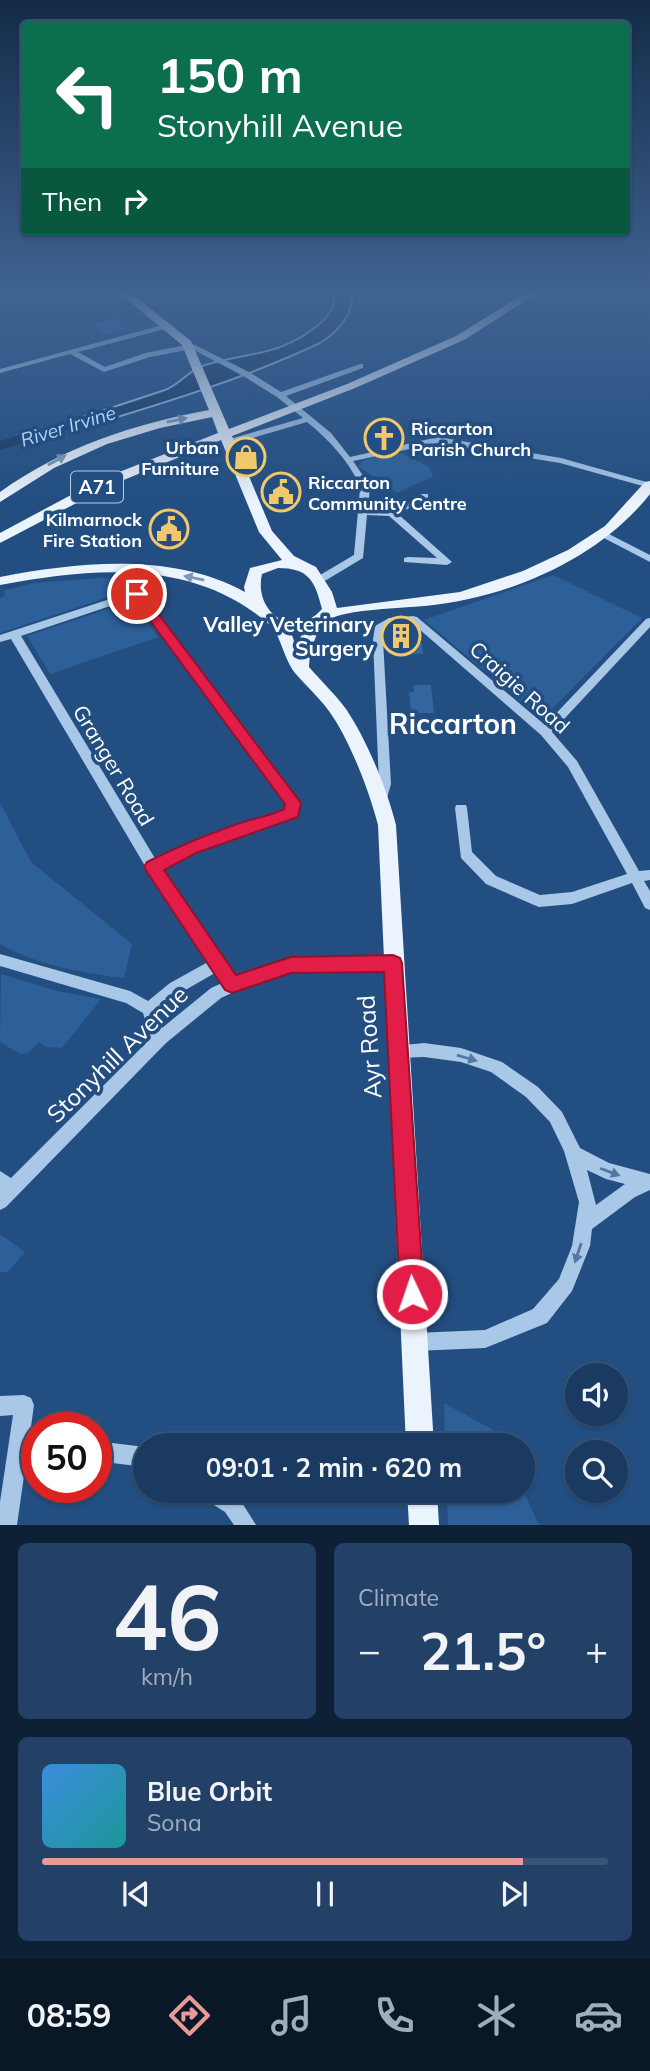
<!DOCTYPE html>
<html lang="en">
<head>
<meta charset="utf-8">
<style>
	body { margin:0; font-family:Mulish,sans-serif; background:#234167; color:#f1f3f6; height:100vh; display:flex; flex-direction:column; font-size:26px; white-space:nowrap }
	* { box-sizing:border-box; margin:0 }
	p { font-size:23px; color:#9fadbd }
	.icon { flex:none; width:38px; height:38px; fill:none; stroke:currentColor; stroke-width:2; stroke-linecap:round; stroke-linejoin:round }
	.map { position:relative; height:1525px; overflow:hidden }
	.drawer { display:flex; flex-direction:column; gap:18px; padding:18px; background:#0e2035; flex:1 }
	.drawer>* { flex:none }
	.banner { position:absolute; left:21px; top:21px; width:609px; height:214px; border-radius:7px; box-shadow:0 2px 5px #0004,0 0 0 2px #385476; background:#0b6e4f; color:#fff; overflow:hidden }
	.tools { position:absolute; left:565px; top:1363px; display:grid; gap:14px }
	.tools a { display:grid; place-items:center; width:63px; height:63px; border-radius:50%; background:#1a3a61; box-shadow:0 2px 5px #0004,0 0 0 2px #385476; font-size:35px }
	.speed { position:absolute; left:21px; top:1412px; display:flex; gap:14px; font-size:35px; font-weight:700; text-align:center }
	.speed>* { display:grid; place-content:center; width:91px; height:91px; border-radius:50%; background:#1a3a61; box-shadow:0 2px 5px #0004,0 0 0 2px #385476; line-height:1 }
	.speed .limit { border:10px solid #d22; background:#fff; color:#111 }
	.pin { position:absolute; display:grid; place-items:center; width:60px; height:60px; color:#fff; margin:-30px; border:4px solid #fff; border-radius:50%; box-shadow:0 2px 7px #0007 }
	.me { position:absolute; width:77px; margin:-38px; rotate:357deg; stroke-linejoin:round; filter:drop-shadow(0 0 5px #0008) }
	.turn { display:flex; align-items:center; gap:24px; height:147px; padding:0 21px; font-size:32px }
	.turn .icon { width:91px; height:91px; stroke-width:2.5 }
	.turn b { display:block; font-size:49px; line-height:60px }
	.then { display:flex; align-items:center; height:66px; padding:0 21px; background:#0003; gap:14px; font-size:26px }
	.big { font-size:52px; font-weight:700; line-height:1.1 }
	.drawer .tile { flex:1; display:flex; flex-direction:column; justify-content:center; gap:10px; min-width:0; padding:0 24px; border-radius:10px; background:#234167 }
	.drawer .dial { align-items:center; gap:0 }
	.dial b { font-size:91px; line-height:1 }
	.song { display:flex; align-items:center; gap:21px }
	.cover { width:84px; height:84px; border-radius:10px; background:linear-gradient(135deg,hsl(210 70% 55%),hsl(180 70% 35%)) }
	.played { height:7px; border-radius:4px; background:linear-gradient(90deg,#e69b98 85%,#385476 85%) }
	.keys { display:flex; justify-content:space-around; direction:ltr }
	.heat { display:flex; justify-content:space-between; align-items:center; font-size:38px; direction:ltr }
	.drawer .tiles { flex:1; display:grid; gap:18px; grid-template-columns:1fr 1fr }
	.tile:last-child { grid-column:span 2 }
	.trip { position:absolute; left:133px; top:1433px; width:402px; height:70px; border-radius:35px; background:#1a3a61; box-shadow:0 2px 5px #0004,0 0 0 2px #385476; font-weight:700; line-height:70px; text-align:center }
	.tab-bar { display:flex; height:112px; justify-content:space-around; align-items:center; background:#0a1727; color:#9fadbd }
	.tab-bar .icon { width:49px; height:49px }
	.tab-bar .active { color:#e69b98 }
	.tab-bar b { font-size:32px; color:#f1f3f6 }
	.map>svg:first-child { display:block }
	.green { fill:#2d6098 }
	.water { fill:#183960; stroke:#9ec2e8; stroke-width:2 }
	.lines { fill:none; stroke-linecap:round; stroke-linejoin:round }
	.river { fill:#183960; fill-rule:evenodd }
	.building { fill:#33659e }
	.minor { fill:#a9c7e7; fill-rule:evenodd }
	.major { fill:#ebf3fd; fill-rule:evenodd }
	.oneway { fill:#7d98b9 }
	.oneway2 { fill:#5278a5 }
	.route { fill:#e11d48; stroke:#92132f; stroke-width:2 }
	.labels { text-anchor:middle; dominant-baseline:central; stroke-width:7; stroke-linejoin:round; paint-order:stroke }
	.far-poi-label { font-size:18px; font-weight:bold; fill:#fff; stroke:#234e81; text-anchor:start }
	.far-water-label { font-size:19px; font-style:italic; fill:#b5d1ef; stroke:#234e81 }
	.shield { fill:#234e81; stroke:#bdcad9; stroke-width:2 }
	.shield-label { font-size:19px; font-weight:bold; fill:#fff }
	.poi-label { font-size:21px; font-weight:bold; fill:#fff; stroke:#234e81; text-anchor:end }
	.street-label { font-size:21px; fill:#fff; stroke:#234e81 }
	.near-street-label { font-size:24px; fill:#fff; stroke:#234e81 }
	.district-label { font-size:28px; font-weight:bold; fill:#fff; stroke:#234e81 }
</style>
</head>
<body>
<div class="map">
<svg width="650" height="1525" viewBox="0 0 650 1525">
	<rect width="100%" height="100%" fill="#234e81"/>
	<g class="green">
		<path d="M400,452L429,467L433,476L397,493L358,466L364,460Z"/>
		<path d="M553,575L642,618L542,719L424,620Z"/>
		<path d="M99,578L160,580L0,633V598L4,596L5,590L35,583Z"/>
		<path d="M132,601L158,637L50,674L27,636Z"/>
		<path d="M0,803L31,862L132,944L124,978C82,973 36,965 0,944Z"/>
		<path d="M1,974L57,991L101,999L62,1048L46,1047L39,1042L28,1053L20,1054L0,1042Z"/>
		<path d="M0,1234L25,1252L8,1272H0Z"/>
		<path d="M444,1403L497,1432L503,1445H445Z"/>
		<path d="M523,1490L539,1525H448L447,1491Z"/>
	</g>
	<path class="water" d="M332,290H352C355,313 339,331 320,343C246,378 167,402 88,426L80,418L165,390C182,383 187,371 205,365C250,351 276,358 317,326C329,316 339,305 332,290Z"/>
	<g class="lines">
		<path class="river" d="M111,409L116,410V416L0,450V441Z"/>
	</g>
	<g class="building">
		<path d="M114,319L126,329L106,334L94,324Z"/>
		<path d="M392,428L405,439L374,447L363,434Z"/>
		<path d="M296,484L302,493L265,500L260,491Z"/>
		<path d="M392,629H409L410,643H422L423,654L394,653Z"/>
		<path d="M414,685H431L434,713H411L409,692H414Z"/>
	</g>
	<g class="lines">
		<g class="minor">
			<path d="M286,290H315L320,292L317,294L289,292Z"/>
			<path d="M166,324L170,326L169,328L78,352L105,367L145,353L186,345L183,343L187,341L251,373L281,392L360,364H363V368L286,396L331,433L350,457L438,437L561,458L650,483V488L560,463L438,443L353,461L370,486L368,509L390,510L422,494H428V498L398,514L452,562L447,565L404,562V558L408,557L437,558L389,516L367,515L363,558L323,582H315V578L354,555L360,489L323,492L316,477L318,475H324L329,487L359,484C348,460 328,439 307,422L232,444H226V440L303,418L277,397L245,377L192,349L150,357L104,372L70,354L0,373V369Z"/>
			<path d="M603,531L650,555V562L600,536L598,534Z"/>
			<path d="M162,582L166,583V587L143,595L299,803L297,816L232,836L162,869L235,977L257,968L291,959L393,957L398,959L400,963L398,967L393,969L291,971L260,980L221,998L166,1043L6,1207L0,1210V1171L11,1178L151,1038L143,1013L126,1003L0,966V954L130,991L148,1001L170,983L208,962L148,871L11,639L0,642V635ZM134,598L287,804L286,810L281,812L223,829L156,860L21,636ZM215,973L222,983L211,988L162,1028L157,1011L180,993Z"/>
			<path d="M413,616L417,617L545,725L646,619L650,618V627L552,732L577,761L639,871L650,870V880L644,881L650,891V910L645,908L632,883L572,904L539,907L534,905L486,884L461,858L455,808L456,805H466L467,808L472,852L496,876L540,895L572,892L627,874L568,767L541,735L411,622L395,623L385,628L383,640L391,784L385,805H377L375,802L379,784L373,640L375,626L389,618Z"/>
			<path d="M424,1043L461,1048L502,1062L538,1087L562,1112L580,1148L609,1163L650,1174V1190L635,1197L592,1229L590,1246L572,1291L547,1323L485,1348L415,1351L408,1349L406,1342L408,1335L415,1333L485,1330L533,1309L559,1279L572,1246L579,1202L564,1151L550,1122L526,1097L491,1072L461,1062L424,1057L399,1058L394,1056L391,1051L394,1046ZM587,1170L606,1179L625,1184L596,1205Z"/>
			<path d="M24,1395L31,1398L34,1405L28,1448L37,1447V1467L25,1469L17,1525H0V1502L13,1415L0,1416V1396Z"/>
			<path d="M96,1441L145,1447V1467L96,1461Z"/>
			<path d="M200,1491H229L239,1498L256,1525H234L225,1512L203,1498Z"/>
		</g>
		<g class="major">
			<path d="M116,290H127L191,341L229,429L347,384L456,336L530,290H542L464,340L355,388L232,436L272,531L294,556L316,567L332,592L337,608L460,592L523,571L568,550L605,526L645,482L650,481V494C598,560 507,598 425,606C405,608 344,609 329,620C315,631 310,650 309,667C321,681 335,694 346,709C367,740 387,789 396,825L434,1446H406L378,825C370,793 351,744 333,717C323,701 307,687 295,673C285,661 279,633 272,627C197,558 94,567 0,585V577C79,562 172,552 245,592L244,587L250,568L282,560L259,532L221,440L109,486L0,543V533L99,480L218,433L212,417L160,428L107,444L54,468L0,502V492C63,447 133,424 209,410L182,345ZM278,568C309,568 315,581 322,609C294,641 253,612 262,574ZM291,632H303L296,647Z"/>
			<path d="M407,1491H437L439,1525H409Z"/>
		</g>
	</g>
	<defs><path id="oneway-solid" d="M-6-.8H1V-3.2L6.5 0L1 3.2V.8H-6Z" transform="scale(1.75)"/></defs>
	<g class="oneway">
		<use href="#oneway-solid" transform="translate(177 420) rotate(-11)"/>
		<use href="#oneway-solid" transform="translate(57 460) rotate(-29)"/>
		<use href="#oneway-solid" transform="translate(194 578) rotate(-168)"/>
	</g>
	<g class="oneway2">
		<use href="#oneway-solid" transform="translate(467 1058) rotate(16)"/>
		<use href="#oneway-solid" transform="translate(610 1172) rotate(21)"/>
		<use href="#oneway-solid" transform="translate(578 1253) rotate(108)"/>
	</g>
	<linearGradient id="sky" x2="0" y2="1"><stop stop-color="#132b47"/><stop offset="0.58" stop-color="#3f6392"/><stop offset="1" stop-color="#3f6392" stop-opacity="0"/></linearGradient>
	<rect width="650" height="503" fill="url(#sky)"/>
	<path class="route" d="M137,590L141,591L301,803L298,817L196,853L164,870L236,975L291,957L393,955L400,958L402,963L424,1294L421,1303L412,1306L404,1303L400,1294L384,972L291,973L232,993L225,990L147,872L144,867L147,862C175,848 203,836 232,826C249,819 268,817 284,809L285,804L132,596V591Z"/>
	<defs>
		<symbol id="church-ring" viewBox="-11 -11 22 22"><circle r="9.5" fill="#234e81" stroke="#f2c86c" stroke-width="1.5"/><path d="M-1.2-6h2.4v3.5h3.3v2.4h-3.3V6h-2.4V-.1h-3.3v-2.4h3.3Z" fill="#f2c86c"/></symbol>
		<symbol id="shop-ring" viewBox="-11 -11 22 22"><circle r="9.5" fill="#234e81" stroke="#f2c86c" stroke-width="1.5"/><path d="M-5-2.5h2.3a2.7 3.5 0 0 1 5.4 0H5L5.5 6h-11ZM-1.5-2.5h3a1.5 2.3 0 0 0-3 0Z" fill="#f2c86c"/></symbol>
		<symbol id="civic-ring" viewBox="-11 -11 22 22"><circle r="9.5" fill="#234e81" stroke="#f2c86c" stroke-width="1.5"/><path d="M-.6-6.5H3V-4.5H.6V-3L4-1V1h2V6H-6V1h2V-1L-.6-3ZM-1.2 2.5V6h2.4V2.5Z" fill="#f2c86c"/></symbol>
		<symbol id="building-ring" viewBox="-11 -11 22 22"><circle r="9.5" fill="#234e81" stroke="#f2c86c" stroke-width="1.5"/><path d="M-4-6H4V6H1V3H-1V6H-4ZM-2.5-4.3h1.7v1.8h-1.7ZM.8-4.3h1.7v1.8H.8ZM-2.5-1h1.7V.8h-1.7ZM.8-1h1.7V.8H.8Z" fill="#f2c86c"/></symbol>
	</defs>
	<g fill-rule="evenodd">
		<use href="#church-ring" x="362" y="416" width="44" height="44"/>
		<use href="#shop-ring" x="224" y="435" width="44" height="44"/>
		<use href="#civic-ring" x="259" y="470" width="44" height="44"/>
		<use href="#civic-ring" x="147" y="507" width="44" height="44"/>
		<use href="#building-ring" x="379" y="614" width="44" height="44"/>
	</g>
	<g class="labels">
		<g class="far-poi-label">
			<text x="411" y="428">Riccarton<tspan x="411" dy="21">Parish Church</tspan></text>
			<text x="219" y="447" text-anchor="end">Urban<tspan x="219" dy="21">Furniture</tspan></text>
			<text x="308" y="482">Riccarton<tspan x="308" dy="21">Community Centre</tspan></text>
			<text x="142" y="519" text-anchor="end">Kilmarnock<tspan x="142" dy="21">Fire Station</tspan></text>
		</g>
		<g class="far-water-label">
			<text transform="translate(68 426) rotate(-17)">River Irvine</text>
		</g>
		<rect class="shield" x="71" y="471.5" width="52" height="31" rx="5"/>
		<g class="shield-label">
			<text x="97" y="487">A71</text>
		</g>
		<g class="poi-label">
			<text x="374" y="624">Valley Veterinary<tspan x="374" dy="24">Surgery</tspan></text>
		</g>
		<g class="street-label">
			<text transform="translate(520 687) rotate(42)">Craigie Road</text>
			<text transform="translate(114 765) rotate(59)">Granger Road</text>
		</g>
		<g class="near-street-label">
			<text transform="translate(369 1047) rotate(-94)">Ayr Road</text>
			<text transform="translate(117 1054) rotate(-44)">Stonyhill Avenue</text>
		</g>
		<g class="district-label">
			<text x="453" y="723">Riccarton</text>
		</g>
	</g>
</svg>
<div class="tools">
<a><svg class="icon" aria-label="sound" viewBox="0 0 24 24"><path d="M4 9h4l5-4v14l-5-4H4zM17 9q2 3 0 6"/></svg></a>
<a><svg class="icon" aria-label="search" viewBox="0 0 24 24"><circle cx="10" cy="10" r="6"/><path d="M15 15l6 6"/></svg></a>
</div>
<div class="speed"><div class="limit">50</div></div>
<div class="pin" style="left:137px;top:594px;background:#d93025"><svg class="icon" aria-label="arrive" viewBox="0 0 24 24"><path d="M6 21V4h12l-3 4 3 4H6"/></svg></div>
<svg class="me" style="left:412px;top:1294px" viewBox="-20 -20 40 40"><circle r="17" fill="#e11d48" stroke="#fff" stroke-width="3"/><path d="M0-11L8 9 0 5-8 9z" fill="#fff"/></svg>
<div class="trip">09:01 · 2 min · 620 m</div>
<div class="banner">
<div class="turn"><svg class="icon" aria-label="left" viewBox="0 0 24 24"><path d="M17 20v-9H6M10 6l-5 5 5 5"/></svg><div><b>150 m</b>Stonyhill Avenue</div></div>
<div class="then">Then<svg class="icon" aria-label="right" viewBox="0 0 24 24"><path d="M7 20v-9h11M14 6l5 5-5 5"/></svg></div>
</div>
</div>
<section class="drawer">
<div class="tiles">
<div class="tile dial"><b>46</b><p>km/h</p></div>
<div class="tile"><p>Climate</p>
<div class="heat"><a>−</a><b class="big">21.5°</b><a>+</a></div>
</div>
<div class="tile">
<div class="song"><i class="cover"></i><div><b>Blue Orbit</b><p>Sona</p></div></div>
<div class="played"></div>
<div class="keys"><svg class="icon" aria-label="previous" viewBox="0 0 24 24"><path d="M18 5L8 12l10 7zM5 5v14"/></svg><svg class="icon" aria-label="pause" viewBox="0 0 24 24"><path d="M8 5v14M16 5v14"/></svg><svg class="icon" aria-label="next" viewBox="0 0 24 24"><path d="M6 5l10 7-10 7zM19 5v14"/></svg></div>
</div>
</div>
</section>
<nav class="tab-bar">
<b>08:59</b>
<svg class="icon active" aria-label="directions" viewBox="0 0 24 24"><path d="M12 3l9 9-9 9-9-9zM9 14v-3h6M13 9l2 2-2 2"/></svg>
<svg class="icon" aria-label="music" viewBox="0 0 24 24"><path d="M9 18V5l10-2v13"/><circle cx="6" cy="18" r="3"/><circle cx="16" cy="16" r="3"/></svg>
<svg class="icon" aria-label="phone" viewBox="0 0 24 24"><path d="M5 4h4l2 5-3 2q2 4 5 5l2-3 5 2v4C11 20 4 13 5 4z"/></svg>
<svg class="icon" aria-label="climate" viewBox="0 0 24 24"><path d="M12 3v18M4 7l16 10M4 17L20 7"/></svg>
<svg class="icon" aria-label="car" viewBox="0 0 24 24"><path d="M5 17H2v-5l4-1 3-4h7l3 4 3 1v5h-3M9 17h6M6 11h13"/><circle cx="7" cy="17" r="2"/><circle cx="17" cy="17" r="2"/></svg>
</nav>
</body>
</html>
